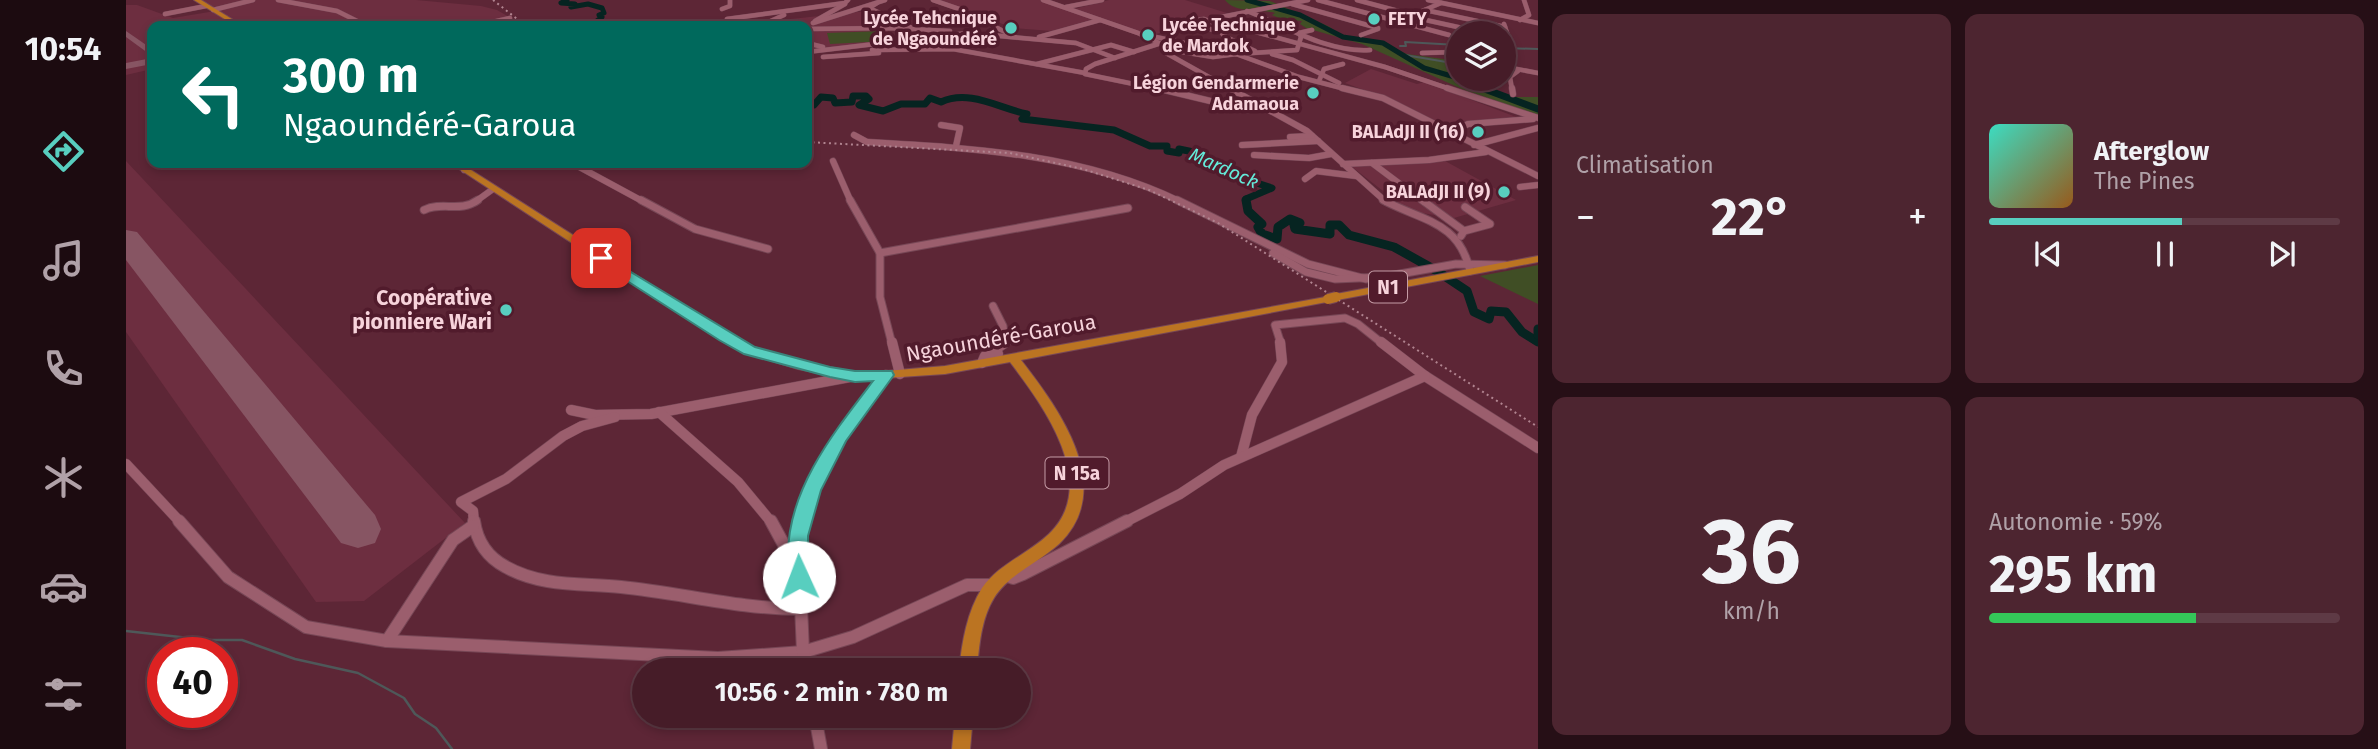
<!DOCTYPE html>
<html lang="fr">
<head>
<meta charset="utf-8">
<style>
	body { margin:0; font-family:"Fira Sans",sans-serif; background:#4d2530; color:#f1f3f6; height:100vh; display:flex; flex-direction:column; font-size:26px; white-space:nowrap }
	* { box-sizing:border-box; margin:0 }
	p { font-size:23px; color:#b0a1a8 }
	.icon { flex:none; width:38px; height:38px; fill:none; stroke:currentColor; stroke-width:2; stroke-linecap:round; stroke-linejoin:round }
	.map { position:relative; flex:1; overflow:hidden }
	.panel { display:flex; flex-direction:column; gap:14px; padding:14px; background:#260f16; width:840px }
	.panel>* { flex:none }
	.hud { position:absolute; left:21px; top:21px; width:665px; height:147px; border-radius:14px; box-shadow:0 4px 10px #0003,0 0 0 2px #5e3a45; background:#00695c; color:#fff; overflow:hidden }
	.buttons { position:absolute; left:1320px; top:21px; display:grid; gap:14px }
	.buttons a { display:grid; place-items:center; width:70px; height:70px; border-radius:50%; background:#461c28; box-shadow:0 4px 10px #0003,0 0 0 2px #5e3a45; font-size:35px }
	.speed { position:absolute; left:21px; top:637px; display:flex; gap:14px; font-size:35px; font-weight:700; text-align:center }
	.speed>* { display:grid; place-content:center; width:91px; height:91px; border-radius:50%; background:#461c28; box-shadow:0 4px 10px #0003,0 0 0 2px #5e3a45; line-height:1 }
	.speed .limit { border:10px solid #d22; background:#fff; color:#111 }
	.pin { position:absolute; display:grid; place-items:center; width:60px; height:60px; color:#fff; margin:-30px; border-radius:14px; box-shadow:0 4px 10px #0006 }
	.me { position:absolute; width:77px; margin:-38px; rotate:358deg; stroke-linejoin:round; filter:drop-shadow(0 0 5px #0008) }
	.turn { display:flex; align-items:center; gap:24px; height:147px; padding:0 21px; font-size:32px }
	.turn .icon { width:91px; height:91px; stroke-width:2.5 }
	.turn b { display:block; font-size:49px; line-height:60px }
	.big { font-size:52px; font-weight:700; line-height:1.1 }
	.panel .widget { flex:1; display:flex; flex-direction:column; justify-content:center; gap:10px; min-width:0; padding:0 24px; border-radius:14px; background:#4d2530 }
	.panel .dial { align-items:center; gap:0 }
	.dial b { font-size:91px; line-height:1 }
	.song { display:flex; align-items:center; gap:21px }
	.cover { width:84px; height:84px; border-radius:10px; background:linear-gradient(135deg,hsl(170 70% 55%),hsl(30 70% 35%)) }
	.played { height:7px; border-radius:4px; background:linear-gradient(90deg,#58cebf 55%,#5e3a45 55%) }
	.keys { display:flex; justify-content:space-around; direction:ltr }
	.heat { display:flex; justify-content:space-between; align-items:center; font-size:38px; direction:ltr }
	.charge { height:10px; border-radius:5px; background:linear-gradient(90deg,#34c759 59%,#5e3a45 0) }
	.panel .tiles { flex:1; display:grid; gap:14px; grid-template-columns:repeat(2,1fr) }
	.trip { position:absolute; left:506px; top:658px; width:399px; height:70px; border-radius:35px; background:#461c28; box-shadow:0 4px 10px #0003,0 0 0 2px #5e3a45; font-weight:700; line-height:70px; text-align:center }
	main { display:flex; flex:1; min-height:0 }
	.tabs { display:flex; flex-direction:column; width:126px; justify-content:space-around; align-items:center; background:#1c0b10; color:#b0a1a8 }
	.tabs .icon { width:49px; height:49px }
	.tabs .on { color:#58cebf }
	.tabs b { font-size:32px; color:#f1f3f6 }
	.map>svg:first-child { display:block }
	.built { fill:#6d2e40 }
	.green { fill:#404e25 }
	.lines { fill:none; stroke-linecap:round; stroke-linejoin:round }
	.stream-far1 { stroke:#4e5859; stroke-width:2 }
	.stream { stroke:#4e5859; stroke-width:2.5 }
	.river-far2 { stroke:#062421; stroke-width:5 }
	.river-far1 { stroke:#062421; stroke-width:7 }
	.river { stroke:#062421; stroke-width:9 }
	.taxiway { fill:#875563; fill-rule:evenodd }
	.runway { fill:#875563; fill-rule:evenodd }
	.minor-far4-casing { stroke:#774756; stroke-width:5 }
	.minor-far3-casing { stroke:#774756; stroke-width:7 }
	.minor-far2-casing { stroke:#774756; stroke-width:9 }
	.minor-far1-casing { stroke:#774756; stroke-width:11 }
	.minor-casing { stroke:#774756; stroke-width:14 }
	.highway-casing { stroke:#774756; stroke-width:2 }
	.minor-far4 { stroke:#9b5e6d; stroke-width:4.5 }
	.minor-far3 { stroke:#9b5e6d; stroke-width:6 }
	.minor-far2 { stroke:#9b5e6d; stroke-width:7 }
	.minor-far1 { stroke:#9b5e6d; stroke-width:10 }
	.minor { stroke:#9b5e6d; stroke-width:12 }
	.highway { fill:#bb7422; fill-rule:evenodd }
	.rail { stroke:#b18490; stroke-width:2; stroke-dasharray:2 3.5; stroke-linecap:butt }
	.highway-bridge-casing { stroke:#774756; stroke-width:12; stroke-linecap:butt }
	.highway-bridge { stroke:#bb7422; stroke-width:10 }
	.route { fill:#58cebf; stroke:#39867c; stroke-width:2 }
	.poi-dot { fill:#58cebf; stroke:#511b2c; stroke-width:2.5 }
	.labels { text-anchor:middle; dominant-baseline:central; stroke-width:7; stroke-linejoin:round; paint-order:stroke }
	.far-poi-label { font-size:18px; font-weight:bold; fill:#f7d3db; stroke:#511b2c; text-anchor:end }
	.far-water-label { font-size:19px; font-style:italic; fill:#64ebda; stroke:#511b2c }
	.shield { fill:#511b2c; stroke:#c59ca6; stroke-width:2 }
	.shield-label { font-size:19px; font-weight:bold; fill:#f7d3db }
	.poi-label { font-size:21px; font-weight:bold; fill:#f7d3db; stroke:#511b2c; text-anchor:end }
	.street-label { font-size:21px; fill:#f7d3db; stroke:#511b2c }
</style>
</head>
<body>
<main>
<nav class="tabs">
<b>10:54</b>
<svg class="icon on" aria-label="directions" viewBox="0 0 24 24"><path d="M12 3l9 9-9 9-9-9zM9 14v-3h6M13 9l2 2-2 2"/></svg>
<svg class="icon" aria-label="music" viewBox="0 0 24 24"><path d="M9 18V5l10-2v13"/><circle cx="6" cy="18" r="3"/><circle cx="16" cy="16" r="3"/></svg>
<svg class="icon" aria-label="phone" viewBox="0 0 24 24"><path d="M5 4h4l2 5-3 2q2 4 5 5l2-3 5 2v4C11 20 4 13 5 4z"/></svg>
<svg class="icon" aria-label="climate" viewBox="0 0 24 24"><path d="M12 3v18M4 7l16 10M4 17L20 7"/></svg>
<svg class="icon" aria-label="car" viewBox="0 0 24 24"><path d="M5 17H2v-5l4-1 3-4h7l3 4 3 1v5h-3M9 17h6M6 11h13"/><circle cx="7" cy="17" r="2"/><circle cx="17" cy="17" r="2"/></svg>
<svg class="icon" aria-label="filters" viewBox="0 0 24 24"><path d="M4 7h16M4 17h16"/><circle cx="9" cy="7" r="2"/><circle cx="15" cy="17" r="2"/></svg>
</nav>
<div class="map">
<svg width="1412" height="749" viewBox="0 0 1412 749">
	<rect width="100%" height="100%" fill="#5d2636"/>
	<g class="built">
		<path d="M71,0H290L355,6L371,10L385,18L351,26H26V69L0,75V5H11L47,18L89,11Z"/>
		<path d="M814,0H914L968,19L926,31L887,28Z"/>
		<path d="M983,0H1059L1101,13L1027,35L1016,34L948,9Z"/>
		<path d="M741,11L753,13L769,45L681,48V26H599Z"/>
		<path d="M1245,69L1291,84L1299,82L1390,117L1336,122L1322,129L1260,98L1219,83Z"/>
		<path d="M1310,156L1390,200L1328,218L1283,211L1221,163Z"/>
		<path d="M0,161L339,523L238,601L190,602L0,332Z"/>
	</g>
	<g class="green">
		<path d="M1099,0L1144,1L1204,27L1212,36L1252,43L1281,54L1332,61V70L1323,69L1333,80L1376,97H1412V115L1336,89L1236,44L1180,28L1174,24L1176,21L1155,19L1146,15L1149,13C1132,8 1110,14 1099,0Z"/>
		<path d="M756,31L761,41L704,44L701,33Z"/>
		<path d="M1412,265V304L1354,276Z"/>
	</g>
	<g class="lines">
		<g class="stream-far1">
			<path d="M1274,46H1280L1279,42L1332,45"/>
			<path d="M1377,48L1412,49"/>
			<path d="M1279,55L1332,64"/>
		</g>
		<path class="stream" d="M0,631L81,640H116L169,659L232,673L278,698L289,714L310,728L326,749"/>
		<g class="river-far2">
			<path d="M441,0L435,3L449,4L445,7L462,4L476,8L478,13L473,15L476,17L468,23L469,26"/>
			<path d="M1121,0L1174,15L1217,37L1257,43L1298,68L1332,78"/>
			<path d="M1333,79L1361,90"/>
		</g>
		<g class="river-far1">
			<path d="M1356,88L1412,109"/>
			<path d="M681,104L688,105L695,97L707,98L709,103L726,102L727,96H740L743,99L733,105L757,111L775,104H799L804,98L815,102C843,89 873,108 901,114L896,119L988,130L1024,146H1041V151L1053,153V149L1077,154L1078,159L1089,162L1103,174L1146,188L1120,199V202"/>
		</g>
		<g class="river">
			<path d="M1120,200L1122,211L1136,224L1132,227L1136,234L1151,239L1152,227L1164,219L1174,223L1168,225L1169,229L1204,234V225H1213L1223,235L1268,247L1311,271L1341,291L1348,312L1363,319L1365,311L1380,312L1396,332L1412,342"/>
			<path d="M1412,329V335"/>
		</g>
		<g class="taxiway">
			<path d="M0,31L26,49V56L0,37Z"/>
			<path d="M26,58V64L0,69V63Z"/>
		</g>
		<path class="runway" d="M0,230L11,232L249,515L255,529L249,543L232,548L215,543L0,260Z"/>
		<defs>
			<g id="minor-far4">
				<path d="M152,0L211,11L241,26"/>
				<path d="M807,0L836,10L881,33"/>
				<path d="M917,0L1012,33L1050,51L1087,57L1110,54L1173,77L1223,90"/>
				<path d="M1192,0L1323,35"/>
				<path d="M1231,0L1287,15"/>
				<path d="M1302,0L1412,23"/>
				<path d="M751,3L743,8L784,27"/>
				<path d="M1166,4L1252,28"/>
				<path d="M940,7L976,0"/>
				<path d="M596,9L604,6V0"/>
				<path d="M87,10L127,0"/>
				<path d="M1299,10L1379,27"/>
				<path d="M1121,11C1160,26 1201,53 1244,50"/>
				<path d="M39,14L80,6"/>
				<path d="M1286,17L1359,33"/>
				<path d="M601,19L719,3L722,0"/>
				<path d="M1085,19L1182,0"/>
				<path d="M1086,20L1259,67L1327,90"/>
				<path d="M1394,20L1403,15L1398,0"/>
				<path d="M689,21L719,4"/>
				<path d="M1087,21L1098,36L1129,51"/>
				<path d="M687,23L759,0"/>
				<path d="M1088,23L1078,19L1063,21L1089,31"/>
				<path d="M1268,23L1315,3"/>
				<path d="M349,26L384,18"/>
				<path d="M634,26L658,15"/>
				<path d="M1113,26L1144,21"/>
				<path d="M681,29L763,28L824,31"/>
				<path d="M1235,35L1252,29"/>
				<path d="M685,36V44L697,47"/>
				<path d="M1025,36L1110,54L1171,50L1175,37L1173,33L1186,30"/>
				<path d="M913,37L974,20"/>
				<path d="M1377,37L1382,36L1378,24"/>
				<path d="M1032,44L969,64L960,69L959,74L1037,90"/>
				<path d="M746,50L827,49L959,73"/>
				<path d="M681,52L842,33L950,43L989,58"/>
				<path d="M1040,53L1106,90"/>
				<path d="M1296,53L1332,52"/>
				<path d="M1146,54L1167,60L1213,83"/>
				<path d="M697,57L753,53"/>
				<path d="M1377,60L1380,67L1412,73"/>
				<path d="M911,64L985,45L1008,52"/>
				<path d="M1193,81L1198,69L1217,64"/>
				<path d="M1386,90L1384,77L1392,71"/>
			</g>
			<g id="minor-far3">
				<path d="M1030,88L1122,110"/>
				<path d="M1103,88L1181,131L1260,202"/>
				<path d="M1216,88L1257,98L1412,176"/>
				<path d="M1321,88L1412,118"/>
				<path d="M1386,88L1387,94"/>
				<path d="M815,125L834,128L830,146"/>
				<path d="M728,135L741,142C848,148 957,154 1055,202"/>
				<path d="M1164,137L1186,136"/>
				<path d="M1333,137L1334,128L1342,124L1407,119"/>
				<path d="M1116,145L1192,141"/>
				<path d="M1348,145L1412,128"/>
				<path d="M1128,155L1183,158L1205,154"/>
				<path d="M707,161L725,202"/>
				<path d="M446,163L518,202"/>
				<path d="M1246,163L1298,202"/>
				<path d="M1217,164L1303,160L1360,152"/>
				<path d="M338,170L355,163"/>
				<path d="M1179,179L1190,171L1230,176"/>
				<path d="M1394,187L1412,185"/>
				<path d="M349,202L367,189"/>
			</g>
			<g id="minor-far2">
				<path d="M515,200L569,229L642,249"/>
				<path d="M724,200L754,253V297L766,344"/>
				<path d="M1051,200L1182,264L1240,279"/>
				<path d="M1257,200C1296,221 1333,221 1344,271"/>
				<path d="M1296,200L1338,231"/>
				<path d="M298,210C317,201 334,213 352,200"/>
				<path d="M1335,236L1338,231L1364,224L1339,207"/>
				<path d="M754,253L1002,208"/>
				<path d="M1147,253L1180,272L1209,279L1257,277L1330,264L1379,265"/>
				<path d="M867,306L877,326L879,344"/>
				<path d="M1155,344L1149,325L1219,318L1232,324L1257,344"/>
			</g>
			<g id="minor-far1">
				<path d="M766,342L774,374"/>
				<path d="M1255,342L1299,376L1412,448"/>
				<path d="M856,363L859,356L872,354L870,349L880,342"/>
				<path d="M445,410L469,415L525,414L729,376"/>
				<path d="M533,412L612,482L646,523"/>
				<path d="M1115,457L1126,415L1156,362L1154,342"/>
				<path d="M0,464L55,523"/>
				<path d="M348,523L347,511L335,502L380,479L437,436L456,426L489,417"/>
				<path d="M676,523C694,464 724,424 760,375"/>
				<path d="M997,523L1054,494L1098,465L1299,376"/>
			</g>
			<g id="minor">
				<path d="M53,521L102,577L180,627L261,641L592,658L677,652L727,637L841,585H868"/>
				<path d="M348,521C351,542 361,557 380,567C416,587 455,583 495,587C556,593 613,609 675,609"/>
				<path d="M645,521L670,567"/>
				<path d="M677,521L672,536L677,652L681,670"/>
				<path d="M879,575L887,578L897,574L1001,521"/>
				<path d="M261,641L327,540L347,526"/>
				<path d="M689,716L695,749"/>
			</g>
			<g id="highway">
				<path d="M68,0H75L117,26H110Z"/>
				<path d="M324,163H334L602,334L628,347L677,362L729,372L760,371L819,366L1205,296L1210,294L1412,256V262L895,360C933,409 991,488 933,544C912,563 883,574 868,598C855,619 853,647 851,670H833C836,642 841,612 856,588C873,564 902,554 923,534C975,484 917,405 884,362L819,374L729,380L672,369L620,353L594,340Z"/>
				<path d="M829,716H847L844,749H826Z"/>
			</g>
		</defs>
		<use href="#minor-far4" class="minor-far4-casing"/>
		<use href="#minor-far3" class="minor-far3-casing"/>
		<use href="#minor-far2" class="minor-far2-casing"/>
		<use href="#minor-far1" class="minor-far1-casing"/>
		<use href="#minor" class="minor-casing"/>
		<use href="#highway" class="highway-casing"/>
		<use href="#minor-far4" class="minor-far4"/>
		<use href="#minor-far3" class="minor-far3"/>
		<use href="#minor-far2" class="minor-far2"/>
		<use href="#minor-far1" class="minor-far1"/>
		<use href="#minor" class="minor"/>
		<use href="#highway" class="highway"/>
		<g class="rail">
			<path d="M367,0L400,26"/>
			<path d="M681,142L884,153L957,169L1023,190L1092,223L1412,427"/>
		</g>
		<defs>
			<path id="highway-bridge" d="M1202,299L1210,297"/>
		</defs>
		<use href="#highway-bridge" class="highway-bridge-casing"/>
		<use href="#highway-bridge" class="highway-bridge"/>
	</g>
	<path class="route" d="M475,254L629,347L704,367L729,371H766L768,375L720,441L695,490L682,536L683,577L680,584L673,586L666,584C662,575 663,566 662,557C661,490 708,432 747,381L729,382L704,377L618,354L593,340L470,261L468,258Z"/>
	<g class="poi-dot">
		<circle cx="1248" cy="19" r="7"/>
		<circle cx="885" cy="28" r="7"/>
		<circle cx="1022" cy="35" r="7"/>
		<circle cx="1187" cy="93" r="7"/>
		<circle cx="1352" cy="132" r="7"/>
		<circle cx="1378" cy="192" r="7"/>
		<circle cx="380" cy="310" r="7"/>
	</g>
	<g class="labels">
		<g class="far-poi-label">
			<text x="871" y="18">Lycée Tehcnique<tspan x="871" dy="21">de Ngaoundéré</tspan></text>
			<text x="1262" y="19" text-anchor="start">FETY</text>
			<text x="1036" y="25" text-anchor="start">Lycée Technique<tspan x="1036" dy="21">de Mardok</tspan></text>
			<text x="1173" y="83">Légion Gendarmerie<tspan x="1173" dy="21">Adamaoua</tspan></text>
			<text x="1338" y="132">BALAdJI II (16)</text>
			<text x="1364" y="192">BALAdJI II (9)</text>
		</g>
		<g class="far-water-label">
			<text transform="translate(1098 168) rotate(24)">Mardock</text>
		</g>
		<g class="shield">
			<rect x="1243" y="271.5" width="38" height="31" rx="5"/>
			<rect x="919.5" y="457.5" width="63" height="31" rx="5"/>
		</g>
		<g class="shield-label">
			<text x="1262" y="287">N1</text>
			<text x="951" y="473">N 15a</text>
		</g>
		<g class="poi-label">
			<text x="366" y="298">Coopérative<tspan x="366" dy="24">pionniere Wari</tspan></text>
		</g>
		<g class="street-label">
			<text transform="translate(875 338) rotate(-10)">Ngaoundéré-Garoua</text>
		</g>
	</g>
</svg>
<div class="buttons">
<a><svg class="icon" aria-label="layers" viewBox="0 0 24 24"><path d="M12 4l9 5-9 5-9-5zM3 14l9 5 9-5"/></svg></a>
</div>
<div class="speed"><div class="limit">40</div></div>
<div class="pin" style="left:475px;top:258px;background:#d93025"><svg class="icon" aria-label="arrive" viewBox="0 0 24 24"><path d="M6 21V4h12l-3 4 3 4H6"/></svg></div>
<svg class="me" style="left:673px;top:577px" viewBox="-20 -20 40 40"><circle r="19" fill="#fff"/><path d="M0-13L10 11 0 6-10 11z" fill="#58cebf"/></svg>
<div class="trip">10:56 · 2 min · 780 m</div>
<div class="hud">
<div class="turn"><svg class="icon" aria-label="left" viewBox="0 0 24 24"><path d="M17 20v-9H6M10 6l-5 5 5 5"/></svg><div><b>300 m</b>Ngaoundéré-Garoua</div></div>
</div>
</div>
<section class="panel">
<div class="tiles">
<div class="widget"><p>Climatisation</p>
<div class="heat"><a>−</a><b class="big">22°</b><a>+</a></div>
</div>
<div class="widget">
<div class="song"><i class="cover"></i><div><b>Afterglow</b><p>The Pines</p></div></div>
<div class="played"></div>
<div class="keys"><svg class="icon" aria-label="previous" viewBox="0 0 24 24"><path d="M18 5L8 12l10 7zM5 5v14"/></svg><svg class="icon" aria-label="pause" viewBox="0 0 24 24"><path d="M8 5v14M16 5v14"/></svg><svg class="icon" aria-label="next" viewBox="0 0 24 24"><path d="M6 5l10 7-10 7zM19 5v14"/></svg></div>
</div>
<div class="widget dial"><b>36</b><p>km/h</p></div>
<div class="widget"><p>Autonomie · 59%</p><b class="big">295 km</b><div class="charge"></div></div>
</div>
</section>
</main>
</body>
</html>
